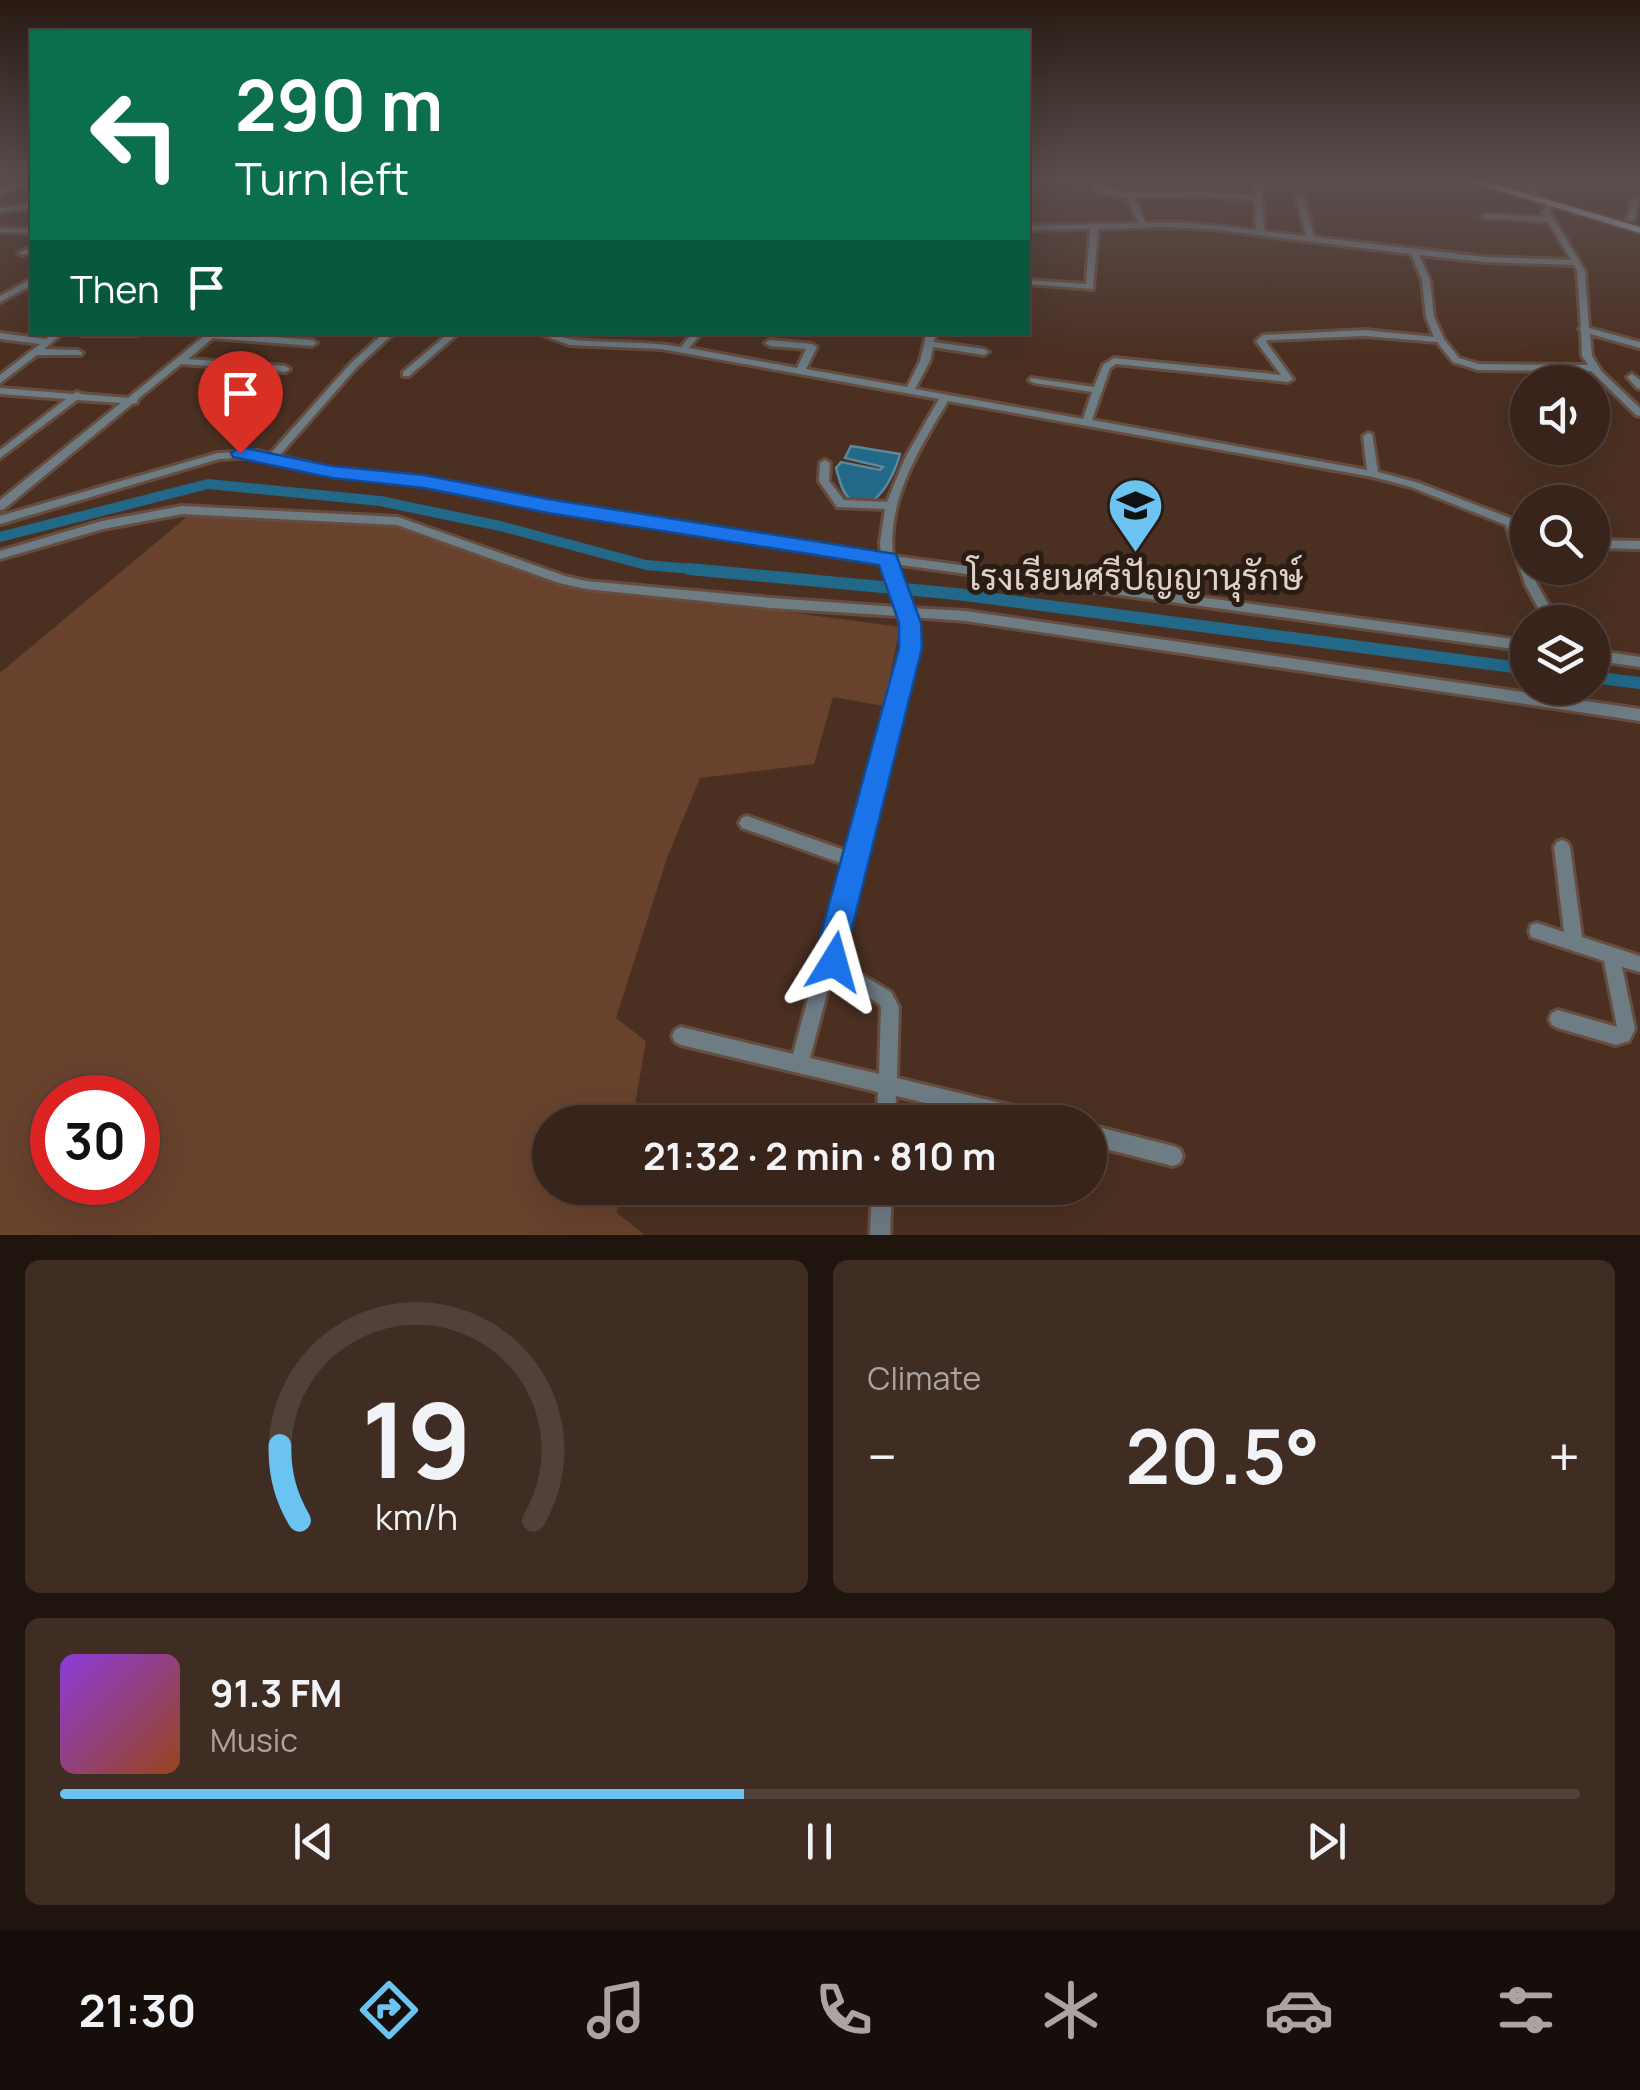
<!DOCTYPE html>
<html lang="en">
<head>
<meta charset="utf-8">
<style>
	body { margin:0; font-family:Manrope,Sarabun,sans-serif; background:#3f2c23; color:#f1f3f6; height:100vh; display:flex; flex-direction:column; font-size:38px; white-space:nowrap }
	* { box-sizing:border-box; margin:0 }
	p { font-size:32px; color:#aba4a2 }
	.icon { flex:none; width:55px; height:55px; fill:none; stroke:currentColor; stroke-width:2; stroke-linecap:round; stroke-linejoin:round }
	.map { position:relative; height:1235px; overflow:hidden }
	.panel { display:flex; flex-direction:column; gap:25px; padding:25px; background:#1f140e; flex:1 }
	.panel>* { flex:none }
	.guide { position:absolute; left:30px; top:30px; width:1000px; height:305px; border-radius:0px; box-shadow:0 10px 40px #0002,0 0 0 2px #524139; background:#0b6e4f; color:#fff; overflow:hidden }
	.controls { position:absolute; left:1510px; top:365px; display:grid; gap:20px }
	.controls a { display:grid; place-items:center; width:100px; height:100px; border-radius:50%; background:#38241a; box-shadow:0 10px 40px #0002,0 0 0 2px #524139; font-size:50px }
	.speed { position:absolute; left:30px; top:1075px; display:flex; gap:20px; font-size:50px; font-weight:700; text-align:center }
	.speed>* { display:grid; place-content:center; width:130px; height:130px; border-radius:50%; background:#38241a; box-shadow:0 10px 40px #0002,0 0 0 2px #524139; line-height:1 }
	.speed .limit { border:15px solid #d22; background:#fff; color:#111 }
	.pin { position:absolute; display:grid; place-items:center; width:85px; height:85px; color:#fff; margin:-102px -42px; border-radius:50% 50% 50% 0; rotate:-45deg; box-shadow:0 0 10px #0007 }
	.pin .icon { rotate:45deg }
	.me { position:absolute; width:110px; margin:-55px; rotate:8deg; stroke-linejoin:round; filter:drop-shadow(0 0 8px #0008) }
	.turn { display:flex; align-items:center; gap:35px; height:210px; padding:0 40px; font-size:45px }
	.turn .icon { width:130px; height:130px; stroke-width:2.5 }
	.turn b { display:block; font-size:70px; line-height:85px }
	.then { display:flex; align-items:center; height:95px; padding:0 40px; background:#0003; gap:20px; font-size:38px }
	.big { font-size:75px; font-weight:700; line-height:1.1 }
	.panel .card { flex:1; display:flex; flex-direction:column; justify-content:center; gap:15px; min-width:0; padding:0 35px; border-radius:15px; background:#3f2c23 }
	.panel .dial { align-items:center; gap:0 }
	.dial svg { height:260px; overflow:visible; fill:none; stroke:#524139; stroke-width:7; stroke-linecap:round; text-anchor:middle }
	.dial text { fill:#f1f3f6; stroke:none }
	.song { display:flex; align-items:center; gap:30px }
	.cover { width:120px; height:120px; border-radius:15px; background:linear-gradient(135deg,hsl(270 70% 55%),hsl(20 70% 35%)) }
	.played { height:10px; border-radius:5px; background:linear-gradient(90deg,#6ac3f1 45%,#524139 45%) }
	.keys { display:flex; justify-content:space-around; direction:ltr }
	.heat { display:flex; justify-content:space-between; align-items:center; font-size:55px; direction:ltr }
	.panel .tiles { flex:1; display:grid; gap:25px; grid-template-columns:1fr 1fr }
	.card:last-child { grid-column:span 2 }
	.trip { position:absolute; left:532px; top:1105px; width:575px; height:100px; border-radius:50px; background:#38241a; box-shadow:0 10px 40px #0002,0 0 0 2px #524139; font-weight:700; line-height:100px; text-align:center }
	.dock { display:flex; height:160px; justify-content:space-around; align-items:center; background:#160e0a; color:#aba4a2 }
	.dock .icon { width:70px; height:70px }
	.dock .on { color:#6ac3f1 }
	.dock b { font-size:45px; color:#f1f3f6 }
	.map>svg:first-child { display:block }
	.green { fill:#68422d; fill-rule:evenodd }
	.water { fill:#216889; stroke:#5b889c; stroke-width:2.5 }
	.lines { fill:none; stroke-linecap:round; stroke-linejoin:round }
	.canal-far1 { stroke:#216889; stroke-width:10 }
	.canal { stroke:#216889; stroke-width:12 }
	.minor-casing { stroke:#664d40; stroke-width:6 }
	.major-casing { stroke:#664d40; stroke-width:4 }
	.minor { fill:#6e7c84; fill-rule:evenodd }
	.major { fill:#a2becf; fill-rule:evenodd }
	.route { fill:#1a73e8; stroke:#114b97; stroke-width:2.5 }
	.labels { text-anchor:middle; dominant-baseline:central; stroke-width:10; stroke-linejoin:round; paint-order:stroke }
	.poi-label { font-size:35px; fill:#e2d1c8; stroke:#281c15 }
</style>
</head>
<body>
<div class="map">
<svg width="1640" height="1235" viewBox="0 0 1640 1235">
	<rect width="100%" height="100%" fill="#4b3022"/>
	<path class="green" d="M195,510L413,524L586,585L900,627L884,706L833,697L814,764L700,778L667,858L616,1018L646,1041L632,1122H550V1188H621L617,1213L645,1235H0V673ZM52,1098H138V1182H52Z"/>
	<path class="water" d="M851,446L900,454C896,471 874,521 849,498C841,491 839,477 836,468L841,462L880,470L883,467L845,458Z"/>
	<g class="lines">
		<path class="canal-far1" d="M0,537L208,484L380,501L500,526L646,565L716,571"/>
		<g class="canal">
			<path d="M689,569L957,594L1528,669"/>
			<path d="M1592,677L1640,683"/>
		</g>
		<defs>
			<g id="minor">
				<path d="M1088,180H1095L1105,189L1126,193L1202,192L1255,196L1254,185L1250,180H1257L1262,185L1264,231L1306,236L1296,197L1300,195L1304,197L1314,237L1485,257L1571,260L1548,222L1485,218L1481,216L1485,214L1545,217L1542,212L1547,204H1553L1550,212L1585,271L1589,328L1640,342V348L1590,334L1592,356L1602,372L1640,408V416L1636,415L1591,371L1478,370L1453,362L1437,342L1365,336L1268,340L1266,342L1293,379L1288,382L1116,364L1110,368L1092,420L1367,470L1363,436L1368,433L1372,434L1378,472L1419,483L1528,525V534L1519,531L1528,556V568H1531L1537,584L1558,622H1546L1525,584L1506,525L1411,487L1373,477L948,401C920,448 887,498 893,556L1528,641V651L894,564L909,608L966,611L1640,709V721L966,621L912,617L917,647L840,949L844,964L891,992L899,1007L897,1078L1042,1113L1049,1115L1051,1122H1005L896,1096L895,1122H877L878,1092L681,1045L675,1042L672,1036L675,1030L681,1027L793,1054L810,991L826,960L824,949L846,865L742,828L739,823L742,818L747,816L850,852L905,647L899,616L771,608L586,589L559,583L397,525L182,514L103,529L0,559V551L102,521L182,506L398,517L565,576L586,581L771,598L896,607L882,562L549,510L424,485L331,475L257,457L219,459L0,524V516L218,453L257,451L270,454L351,363L385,332H395L357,367L279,456L331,469L424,479L549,502L881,554L880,543L885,509L837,507L819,481L820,463L825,460L830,463L829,481L844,500L887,502L905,458L939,399L661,349L569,345L535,332C549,332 561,338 575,340C610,343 646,341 681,347L693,332H702L689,348L797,368L806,349L770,346L765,343L770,340L812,344L817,347L806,369L907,387L920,361L927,332H936L934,342L984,349L989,352L984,355L933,347L930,361L915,389L1083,419L1092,392L1034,383L1029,380L1031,378L1094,387L1103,365L1114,358L1281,375L1256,341L1263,335L1365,330L1434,337L1426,317L1422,280L1411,254L1211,229L1164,227L1098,229L1093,289L1028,284V280L1086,284L1090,229L1028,230V226L1139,223L1127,198L1100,193ZM1202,196L1255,200L1256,230L1187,223H1146L1134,197ZM1419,255L1485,262L1574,265L1577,271L1581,327L1579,329L1581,331L1582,356L1588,365L1479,364L1459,358L1444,339L1434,317L1430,280ZM835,977L879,1004L881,1008L879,1074L810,1058L827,993Z"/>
				<path d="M1524,180H1531L1536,194H1530Z"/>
				<path d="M21,181L27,182L0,195V190Z"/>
				<path d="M1635,199L1639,201L1635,219L1631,221L1627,219L1631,201Z"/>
				<path d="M32,204V208L0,212V208Z"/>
				<path d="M0,228L32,229V233L0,232Z"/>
				<path d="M32,247V252L22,255L18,253Z"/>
				<path d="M29,280H32V285L0,302V296Z"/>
				<path d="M54,332H64L44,349L78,350L83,353L81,355H37L0,383V375L40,344L0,339V333L46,339Z"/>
				<path d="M77,332H141L137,335H81Z"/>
				<path d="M209,332L312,340L317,343L312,346L213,338L188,359L285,366L290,369L285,372L181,364L138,399L137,403L132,404L4,509L0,510V500L121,403L77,400L0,458V450L66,399L0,394V388L73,394L77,392L81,394L128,398Z"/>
				<path d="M450,332H460L409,376H403V372Z"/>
				<path d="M1632,374L1640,380V389L1637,388L1627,377Z"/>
				<path d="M1592,540L1640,541V549L1592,548Z"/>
				<path d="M1592,650L1640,657V667L1592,660Z"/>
				<path d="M1562,840L1567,842L1570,847L1582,937L1640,956V972L1622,967L1635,1029L1629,1041L1616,1045L1558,1028L1552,1025L1549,1019L1552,1013L1558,1010L1617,1027L1604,961L1537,939L1531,937L1529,931L1531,925L1537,923L1564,932L1554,847L1557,842Z"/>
				<path d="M1090,1125L1173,1146L1180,1149L1183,1156L1180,1163L1173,1166L1090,1145Z"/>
				<path d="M872,1188H892L890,1235H870Z"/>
			</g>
			<path id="major" d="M1464,180H1481L1640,227V233Z"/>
		</defs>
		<use href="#minor" class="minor-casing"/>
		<use href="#major" class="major-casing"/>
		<use href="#minor" class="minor"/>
		<use href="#major" class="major"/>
	</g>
	<linearGradient id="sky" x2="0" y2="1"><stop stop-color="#291a13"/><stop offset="0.51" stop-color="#5b4e4f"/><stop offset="1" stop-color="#5b4e4f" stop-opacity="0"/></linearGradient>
	<rect width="1640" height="353" fill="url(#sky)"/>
	<path class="route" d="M240,447L332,466L424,475L548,499L896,554L921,623L922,648L847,948L849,962L845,973L834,977L823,973L817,948L899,648V623L879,565L548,513L424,488L332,478L233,457L231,453Z"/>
	<defs>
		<symbol id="school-pin" viewBox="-11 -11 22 30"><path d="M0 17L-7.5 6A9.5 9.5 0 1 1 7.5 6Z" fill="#6ac3f1" stroke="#281c15"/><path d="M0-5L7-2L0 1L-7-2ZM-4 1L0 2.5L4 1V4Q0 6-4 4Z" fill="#111"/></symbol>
	</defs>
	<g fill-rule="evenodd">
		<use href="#school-pin" x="1104" y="474" width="63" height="86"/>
	</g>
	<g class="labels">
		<g class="poi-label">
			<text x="1135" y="577">โรงเรียนศรีปัญญานุรักษ์</text>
		</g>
	</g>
</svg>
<div class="controls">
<a><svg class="icon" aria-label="sound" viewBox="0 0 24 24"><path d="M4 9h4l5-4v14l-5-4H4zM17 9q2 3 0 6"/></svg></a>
<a><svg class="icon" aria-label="search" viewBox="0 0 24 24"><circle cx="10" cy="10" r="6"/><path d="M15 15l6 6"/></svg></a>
<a><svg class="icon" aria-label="layers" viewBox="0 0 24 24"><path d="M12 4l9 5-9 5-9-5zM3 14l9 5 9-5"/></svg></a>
</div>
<div class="speed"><div class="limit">30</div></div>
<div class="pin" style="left:240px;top:453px;background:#d93025"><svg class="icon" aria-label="arrive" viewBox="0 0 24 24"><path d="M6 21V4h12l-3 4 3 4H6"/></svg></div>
<svg class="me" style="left:834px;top:962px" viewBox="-20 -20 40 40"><path d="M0-17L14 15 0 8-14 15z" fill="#1a73e8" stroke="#fff" stroke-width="4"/></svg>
<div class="trip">21:32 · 2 min · 810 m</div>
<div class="guide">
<div class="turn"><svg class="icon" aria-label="left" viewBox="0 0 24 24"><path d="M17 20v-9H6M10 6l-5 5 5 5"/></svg><div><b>290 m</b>Turn left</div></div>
<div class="then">Then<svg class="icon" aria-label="arrive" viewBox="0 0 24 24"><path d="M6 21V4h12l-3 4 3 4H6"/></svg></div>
</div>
</div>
<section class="panel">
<div class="tiles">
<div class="card dial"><svg viewBox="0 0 100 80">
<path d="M14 69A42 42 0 1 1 86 69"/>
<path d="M14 69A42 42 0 0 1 8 46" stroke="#6ac3f1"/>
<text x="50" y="56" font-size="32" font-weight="700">19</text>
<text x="50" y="72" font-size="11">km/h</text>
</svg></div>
<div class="card"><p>Climate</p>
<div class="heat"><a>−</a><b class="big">20.5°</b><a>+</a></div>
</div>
<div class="card">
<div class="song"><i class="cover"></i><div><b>91.3 FM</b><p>Music</p></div></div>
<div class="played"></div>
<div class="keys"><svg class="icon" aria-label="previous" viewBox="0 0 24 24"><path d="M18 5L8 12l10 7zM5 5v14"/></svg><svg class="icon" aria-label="pause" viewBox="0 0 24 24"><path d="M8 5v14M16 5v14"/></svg><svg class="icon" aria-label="next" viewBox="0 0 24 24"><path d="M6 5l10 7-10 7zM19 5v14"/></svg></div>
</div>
</div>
</section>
<nav class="dock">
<b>21:30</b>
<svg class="icon on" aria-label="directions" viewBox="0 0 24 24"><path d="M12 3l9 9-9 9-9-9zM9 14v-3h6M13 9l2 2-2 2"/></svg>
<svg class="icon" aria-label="music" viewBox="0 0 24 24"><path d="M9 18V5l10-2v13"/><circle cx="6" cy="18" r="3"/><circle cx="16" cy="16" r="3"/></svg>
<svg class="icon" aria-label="phone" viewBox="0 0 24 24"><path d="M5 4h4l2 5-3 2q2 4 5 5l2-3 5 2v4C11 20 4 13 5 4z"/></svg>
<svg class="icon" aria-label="climate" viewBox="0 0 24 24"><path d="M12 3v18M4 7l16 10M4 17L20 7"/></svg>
<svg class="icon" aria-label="car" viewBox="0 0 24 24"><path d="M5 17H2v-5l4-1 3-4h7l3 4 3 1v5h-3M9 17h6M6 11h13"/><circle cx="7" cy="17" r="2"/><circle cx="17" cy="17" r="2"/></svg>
<svg class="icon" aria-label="filters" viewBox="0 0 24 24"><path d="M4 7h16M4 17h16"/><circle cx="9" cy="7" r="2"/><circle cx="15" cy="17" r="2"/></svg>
</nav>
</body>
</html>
